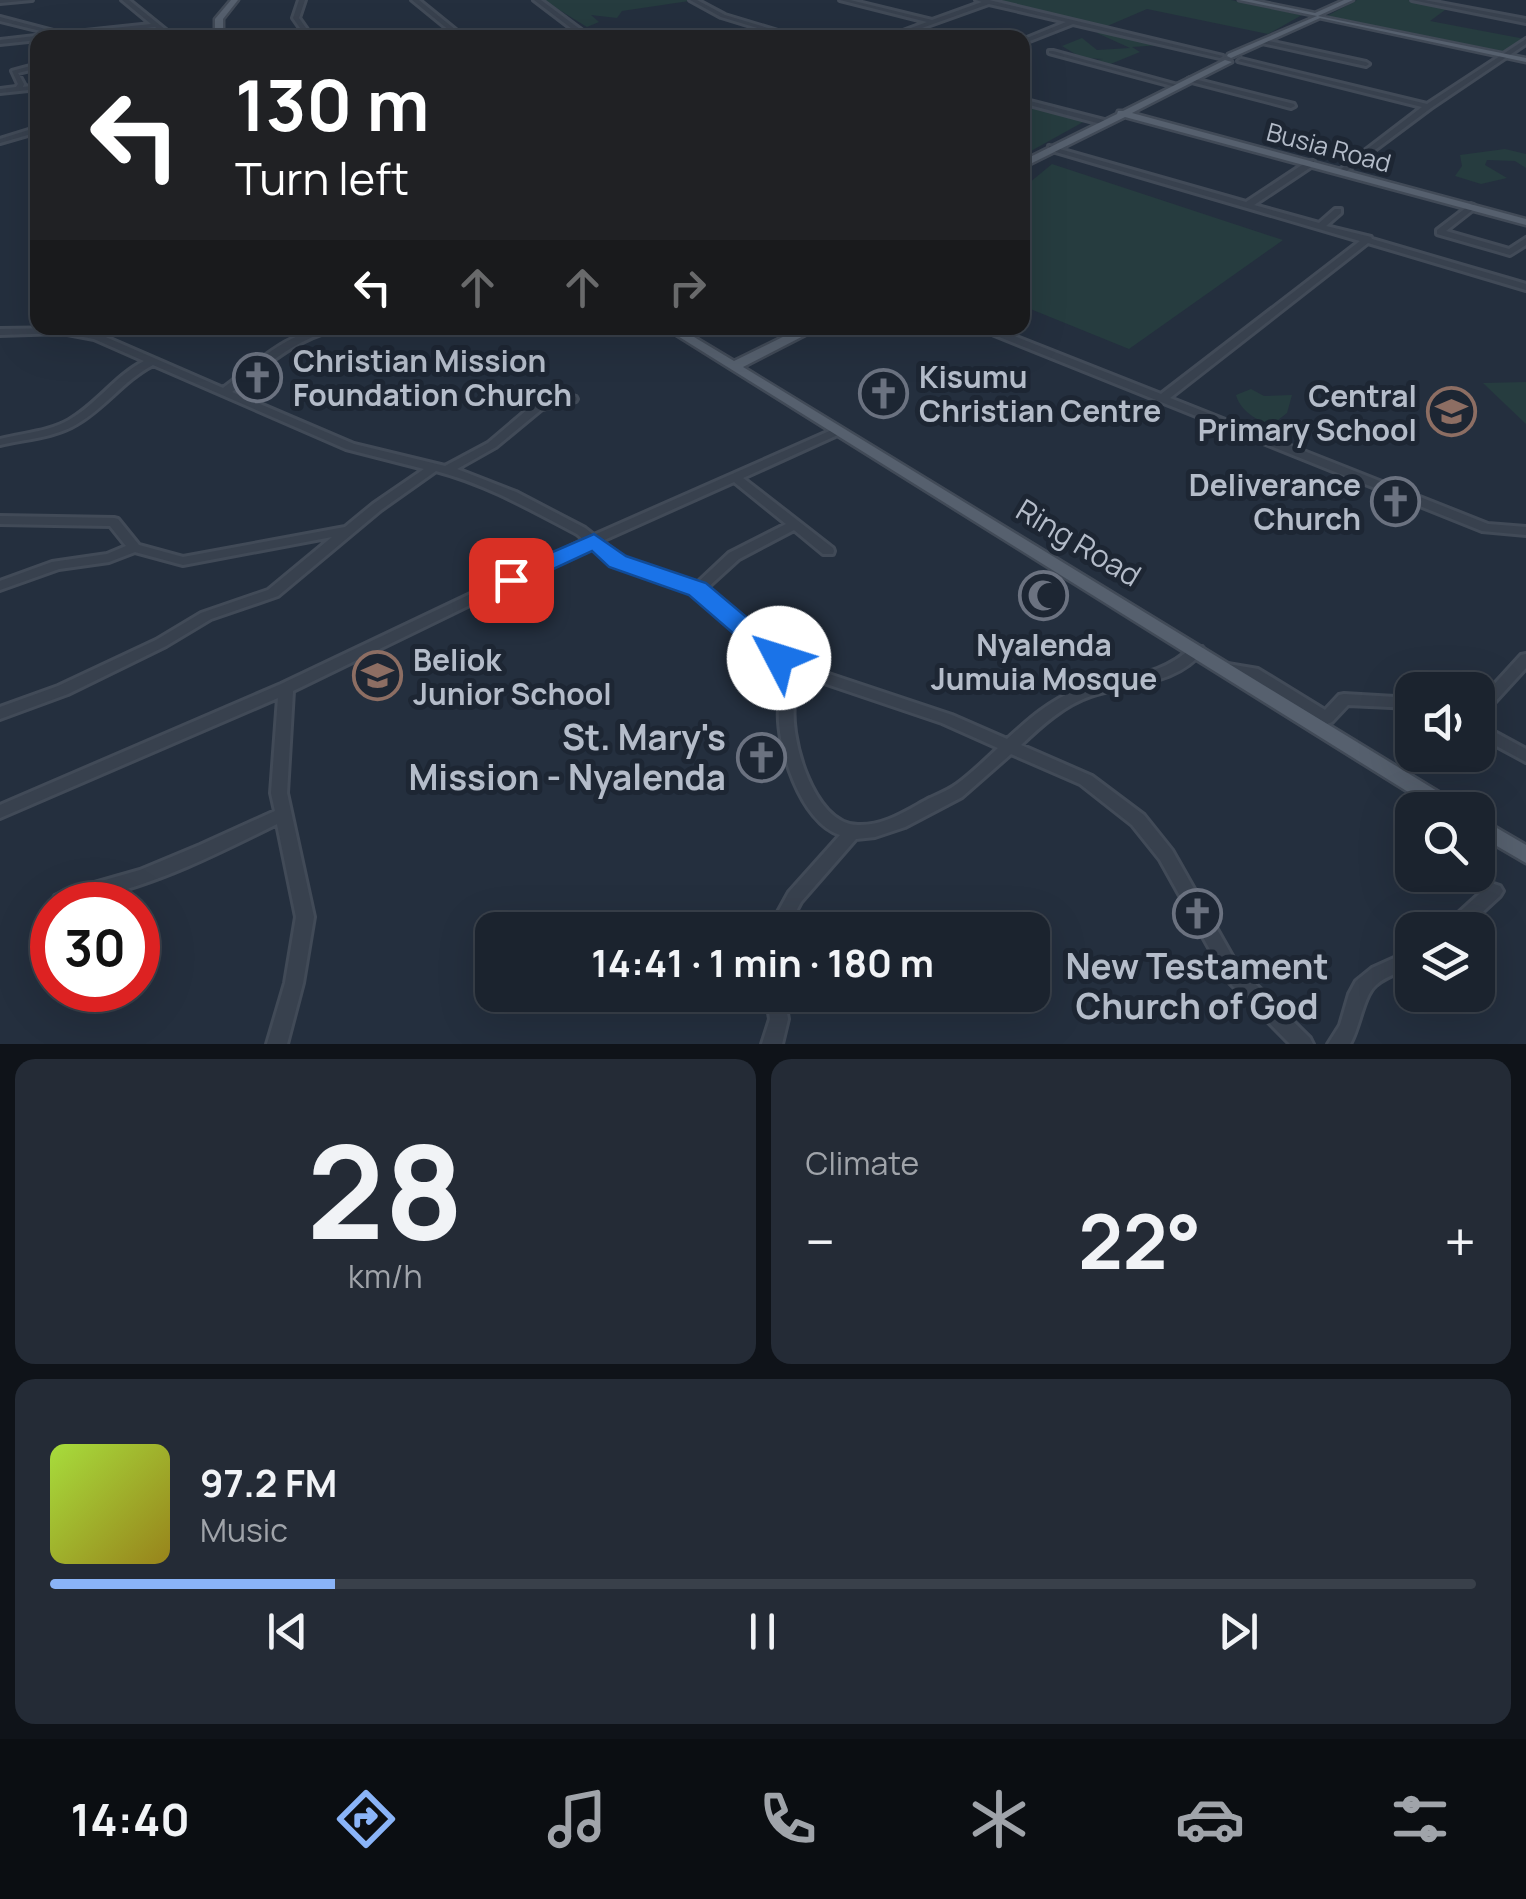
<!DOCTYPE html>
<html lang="en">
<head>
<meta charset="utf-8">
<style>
	body { margin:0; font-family:Manrope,sans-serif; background:#242b36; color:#f1f3f6; height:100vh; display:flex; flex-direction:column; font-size:38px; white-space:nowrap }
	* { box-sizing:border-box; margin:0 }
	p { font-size:32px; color:#a0a4aa }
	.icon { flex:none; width:55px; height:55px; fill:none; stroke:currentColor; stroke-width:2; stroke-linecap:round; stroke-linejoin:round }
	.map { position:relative; height:1044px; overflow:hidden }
	.panel { display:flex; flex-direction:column; gap:15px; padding:15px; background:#0f1319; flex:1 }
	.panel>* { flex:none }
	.guide { position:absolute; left:30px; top:30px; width:1000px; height:305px; border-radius:20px; box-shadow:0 10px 40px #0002,0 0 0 2px #39404a; background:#202124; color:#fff; overflow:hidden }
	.tools { position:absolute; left:1395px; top:672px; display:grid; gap:20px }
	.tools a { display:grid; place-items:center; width:100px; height:100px; border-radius:20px; background:#1b232e; box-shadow:0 10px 40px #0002,0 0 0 2px #39404a; font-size:50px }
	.speed { position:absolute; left:30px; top:882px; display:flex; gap:20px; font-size:50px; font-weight:700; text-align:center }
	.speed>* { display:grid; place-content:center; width:130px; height:130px; border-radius:50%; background:#1b232e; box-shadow:0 10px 40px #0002,0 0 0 2px #39404a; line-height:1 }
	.speed .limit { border:15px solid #d22; background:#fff; color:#111 }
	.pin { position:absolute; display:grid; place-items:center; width:85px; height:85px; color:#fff; margin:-42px; border-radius:20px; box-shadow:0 5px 15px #0006 }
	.me { position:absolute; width:110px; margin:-55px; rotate:310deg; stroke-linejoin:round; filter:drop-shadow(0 0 8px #0008) }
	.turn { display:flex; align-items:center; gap:35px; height:210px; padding:0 40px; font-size:45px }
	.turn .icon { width:130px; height:130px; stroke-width:2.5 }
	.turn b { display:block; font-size:70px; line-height:85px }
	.lanes { display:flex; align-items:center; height:95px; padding:0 40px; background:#0003; justify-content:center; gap:50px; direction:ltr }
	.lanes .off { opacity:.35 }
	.big { font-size:75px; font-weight:700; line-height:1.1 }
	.panel .tile { flex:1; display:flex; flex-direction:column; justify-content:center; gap:15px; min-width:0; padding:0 35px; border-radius:20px; background:#242b36 }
	.panel .dial { align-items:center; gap:0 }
	.dial b { font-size:130px; line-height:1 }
	.song { display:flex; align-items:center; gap:30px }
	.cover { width:120px; height:120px; border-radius:15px; background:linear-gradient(135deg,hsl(80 70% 55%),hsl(50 70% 35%)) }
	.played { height:10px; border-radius:5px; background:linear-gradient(90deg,#8ab4f8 20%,#39404a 20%) }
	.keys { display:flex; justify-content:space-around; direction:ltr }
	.heat { display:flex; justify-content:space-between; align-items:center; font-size:55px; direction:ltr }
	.panel .tiles { flex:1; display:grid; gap:15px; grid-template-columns:1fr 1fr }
	.tile:last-child { grid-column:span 2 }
	.trip { position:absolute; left:475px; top:912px; width:575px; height:100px; border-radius:20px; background:#1b232e; box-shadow:0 10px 40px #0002,0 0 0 2px #39404a; font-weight:700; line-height:100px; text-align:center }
	.dock { display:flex; height:160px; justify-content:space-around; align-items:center; background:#0b0e12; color:#a0a4aa }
	.dock .icon { width:70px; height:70px }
	.dock .current { color:#8ab4f8 }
	.dock b { font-size:45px; color:#f1f3f6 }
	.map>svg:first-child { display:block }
	.green { fill:#263c3f }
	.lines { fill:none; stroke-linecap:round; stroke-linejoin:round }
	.minor-casing { stroke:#414a57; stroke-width:6 }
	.major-casing { stroke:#414a57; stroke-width:5 }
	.minor { fill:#38414e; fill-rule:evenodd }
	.major { fill:#56606e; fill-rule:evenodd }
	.route { fill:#1a73e8; stroke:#114b97; stroke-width:2.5 }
	.labels { text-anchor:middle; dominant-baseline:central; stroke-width:10; stroke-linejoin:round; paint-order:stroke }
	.far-street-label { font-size:25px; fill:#b4bcc9; stroke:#1d2633 }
	.poi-label { font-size:30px; font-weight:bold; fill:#b4bcc9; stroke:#1d2633; text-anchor:start }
	.street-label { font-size:30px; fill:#b4bcc9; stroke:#1d2633 }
	.near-poi-label { font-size:35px; font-weight:bold; fill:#b4bcc9; stroke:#1d2633; text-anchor:end }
</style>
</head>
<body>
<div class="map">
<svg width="1526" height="1044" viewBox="0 0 1526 1044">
	<rect width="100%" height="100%" fill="#242f3e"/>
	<g class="green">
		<path d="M543,0H687L689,1L622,11L617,18L591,15L599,22L587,27Z"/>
		<path d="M1002,0H1231L1302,15L1268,34L1147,9L1105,27L996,2Z"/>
		<path d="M1357,0H1408L1449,7L1430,21L1525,39L1502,52L1327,16Z"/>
		<path d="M1101,31L1161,45L1132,47L1140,52L1108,65L1090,61L1103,59L1082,58L1062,46L1082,38L1097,50L1130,48L1097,33Z"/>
		<path d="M1023,103L1085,121L1031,151L1023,148Z"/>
		<path d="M1505,149L1526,154V168L1515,161L1487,160L1485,165L1507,178L1481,184L1455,176L1462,166L1460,155Z"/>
		<path d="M1052,164L1283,240L1129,349L1023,306V188Z"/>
		<path d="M1526,382V424L1483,383Z"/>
		<path d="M1251,389L1264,396L1292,395L1287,413L1273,424C1258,423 1239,409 1236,395Z"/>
	</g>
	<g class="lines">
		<defs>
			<g id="minor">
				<path d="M0,0H32L0,3Z"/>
				<path d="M122,0H129L176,38H168L155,27L59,38H38V40L0,44V40L53,34L0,21V17L57,32V34L151,24Z"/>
				<path d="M299,0H305L299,18L313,38H307L293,18Z"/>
				<path d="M412,0H419L456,30V32L445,38H436L450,31Z"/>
				<path d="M534,0H541L592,38H584Z"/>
				<path d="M690,0H697L725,15L801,38H790L721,17Z"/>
				<path d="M840,0H850L932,20L982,2L976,0H989L1223,56L1220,58L1073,24L1022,44V40L1066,22L989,4L894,38H884L927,22Z"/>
				<path d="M1412,0H1424L1526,19V23Z"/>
				<path d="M1526,39V44L1431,108L1344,173H1341V169L1422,107L1238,61L1241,59L1427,104Z"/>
				<path d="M1264,40L1366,62L1369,64L1366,66L1262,43Z"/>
				<path d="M1049,51H1053L1181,86L1176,87L1049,53Z"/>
				<path d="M38,64V68L18,73L24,84L23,87L38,85V89L0,93V89L16,87L18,84L12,71Z"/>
				<path d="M1190,78L1294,104L1295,106L1291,108L1188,81V79Z"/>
				<path d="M1022,99L1104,120L1105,122L1101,124L1022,103Z"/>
				<path d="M38,127V132L0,143V139Z"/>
				<path d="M1049,146L1246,202L1308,161H1314V165L1254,205L1319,223L1335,209H1341V213L1326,226L1371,237L1372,239L1526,284V290L1368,243L1170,398L1488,524L1526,527V535L1482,531L982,330L981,328H994L1161,394L1360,241L1049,150Z"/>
				<path d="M1471,204L1474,205V209L1446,231L1509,249L1526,238V245L1510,255L1437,234V230Z"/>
				<path d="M65,328L101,335L223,388C257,363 290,328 335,328L334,330C293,340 265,367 232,392L354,444L445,466L488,443L534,404L572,396L576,397L577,399L576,401L542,409L496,447L457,469L516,492L585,528L594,535L834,429H842L844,431L842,433L743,478L833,548L834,551L833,554H823L794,530L739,559L706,589L784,654L808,667L952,715L1007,739C1028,720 1050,700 1077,690C1119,674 1158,680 1192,647H1202L1204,650C1176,686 1131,682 1091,696C1064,705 1041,726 1021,745L1092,776L1144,815L1172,850L1239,968L1310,1038L1313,1044H1290L1227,980L1160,860L1132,825L1080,784L1011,754L962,797L905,827L875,837L856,839L801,902L786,930H768L789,892L840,835C801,823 776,746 779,708C780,694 786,683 794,672L774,662L693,592L613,564L591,546L293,691L287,793L314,917L303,983L287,1044H267L285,983L296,917L277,824C219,853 157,884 93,898C79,901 68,905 54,905L52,901L55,896L63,892L140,870L200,845L275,811L271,793L278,698L0,818V805L281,684L584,540L577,534C531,510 486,484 436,471L381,510L278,596L211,619L166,646L68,694L0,719V707L58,686L156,640L201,613L268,590L332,537L183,565L135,552L109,562L59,569L0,590V581L52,562L107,554L126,546L110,526L0,524V516L114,518L118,519L139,545L183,557L345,527L373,504L424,469L346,449L153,365C124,380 105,408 77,424C54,438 25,439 0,445V439C23,433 48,432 69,420C97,404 115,376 144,361L94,339L62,333L0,335V329ZM734,482L786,524L729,553L696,584L623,558L602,541ZM806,677L942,723L998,748C985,760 972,773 957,784C949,790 939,794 930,798C907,810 885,826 858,825C813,825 787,734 795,698C797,689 801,684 806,677Z"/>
				<path d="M1526,654V668L1483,715L1478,716V702L1521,655Z"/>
				<path d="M1228,664L1258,669L1325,710L1339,695L1344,694L1412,698V708L1348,705L1332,722L1327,724L1249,678L1223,673L1221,669L1223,665Z"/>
				<path d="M1478,723L1526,749V762L1478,736Z"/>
				<path d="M1494,884L1500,886L1503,891L1500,896L1463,930H1442L1445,925L1488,886Z"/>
				<path d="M1412,950V967C1400,972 1386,976 1376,985C1363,996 1360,1027 1350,1044H1328L1340,1025L1349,994L1356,981L1372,968Z"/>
				<path d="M766,995H784L788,1019L782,1044H762L770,1019Z"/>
			</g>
			<g id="major">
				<path d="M231,0H238L223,19V38H215V19Z"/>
				<path d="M1239,0H1252L1315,13L1344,0H1353L1318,16L1526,58V62L1320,18L1231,58L1227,56L1228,54L1317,16Z"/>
				<path d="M1225,60L1232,62L1132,113L1526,219V225L1125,117L1022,168V161L1117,114L1118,111H1123Z"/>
				<path d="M665,328H679L734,361L801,328H815L813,331L743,367L1460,805L1463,810H1437Z"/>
				<path d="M1478,817L1526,845V863L1478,835Z"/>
			</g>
		</defs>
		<use href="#minor" class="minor-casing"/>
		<use href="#major" class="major-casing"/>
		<use href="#minor" class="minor"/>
		<use href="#major" class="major"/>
	</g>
	<path class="route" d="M594,534L626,556L706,583L788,652L792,658L788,665H770L689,595L609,567L592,551L519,585L511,587L499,580L502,574Z"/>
	<defs>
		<symbol id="church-ring" viewBox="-11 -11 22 22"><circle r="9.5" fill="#1d2633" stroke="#6b7280" stroke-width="1.5"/><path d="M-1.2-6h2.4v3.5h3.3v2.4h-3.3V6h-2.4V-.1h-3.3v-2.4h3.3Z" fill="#6b7280"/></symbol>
		<symbol id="school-ring" viewBox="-11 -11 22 22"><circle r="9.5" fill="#1d2633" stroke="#8d6e63" stroke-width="1.5"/><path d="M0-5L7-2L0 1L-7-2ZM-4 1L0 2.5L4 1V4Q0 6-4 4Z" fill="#8d6e63"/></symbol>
		<symbol id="mosque-ring" viewBox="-11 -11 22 22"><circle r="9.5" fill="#1d2633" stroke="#6b7280" stroke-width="1.5"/><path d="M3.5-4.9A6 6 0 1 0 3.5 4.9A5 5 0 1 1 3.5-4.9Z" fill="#6b7280"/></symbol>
	</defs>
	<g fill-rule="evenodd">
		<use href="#church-ring" x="230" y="350" width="55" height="55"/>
		<use href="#church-ring" x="856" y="366" width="55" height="55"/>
		<use href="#school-ring" x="1424" y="384" width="55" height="55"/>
		<use href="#church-ring" x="1368" y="474" width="55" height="55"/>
		<use href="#mosque-ring" x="1016" y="568" width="55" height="55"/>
		<use href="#school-ring" x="350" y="648" width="55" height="55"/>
		<use href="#church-ring" x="734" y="730" width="55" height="55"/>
		<use href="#church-ring" x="1170" y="886" width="55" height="55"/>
	</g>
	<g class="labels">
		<g class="far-street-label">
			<text transform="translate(1329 147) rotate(15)">Busia Road</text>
		</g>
		<g class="poi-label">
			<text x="293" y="360">Christian Mission<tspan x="293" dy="34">Foundation Church</tspan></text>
			<text x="919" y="376">Kisumu<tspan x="919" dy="34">Christian Centre</tspan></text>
			<text x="1417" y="395" text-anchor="end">Central<tspan x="1417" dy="34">Primary School</tspan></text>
			<text x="1361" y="484" text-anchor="end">Deliverance<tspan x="1361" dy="34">Church</tspan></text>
			<text x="1044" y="644" text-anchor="middle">Nyalenda<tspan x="1044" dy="34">Jumuia Mosque</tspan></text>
			<text x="413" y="659">Beliok<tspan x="413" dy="34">Junior School</tspan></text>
		</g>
		<g class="street-label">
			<text transform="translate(1079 542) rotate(31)">Ring Road</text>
		</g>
		<g class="near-poi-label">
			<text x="726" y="737">St. Mary's<tspan x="726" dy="40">Mission - Nyalenda</tspan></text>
			<text x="1197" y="966" text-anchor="middle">New Testament<tspan x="1197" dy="40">Church of God</tspan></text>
		</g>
	</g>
</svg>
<div class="tools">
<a><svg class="icon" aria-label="sound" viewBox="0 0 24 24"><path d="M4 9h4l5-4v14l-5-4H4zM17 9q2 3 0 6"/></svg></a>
<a><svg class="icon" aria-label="search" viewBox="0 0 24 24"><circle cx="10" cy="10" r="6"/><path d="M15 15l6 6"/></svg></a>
<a><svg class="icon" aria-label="layers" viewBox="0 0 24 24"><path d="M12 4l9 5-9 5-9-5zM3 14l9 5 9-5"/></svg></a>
</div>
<div class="speed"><div class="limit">30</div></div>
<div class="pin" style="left:511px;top:580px;background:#d93025"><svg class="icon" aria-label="arrive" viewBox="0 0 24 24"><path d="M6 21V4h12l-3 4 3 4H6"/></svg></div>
<svg class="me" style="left:779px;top:658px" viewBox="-20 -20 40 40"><circle r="19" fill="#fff"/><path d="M0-13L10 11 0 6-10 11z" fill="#1a73e8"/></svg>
<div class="trip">14:41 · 1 min · 180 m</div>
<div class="guide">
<div class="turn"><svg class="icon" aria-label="left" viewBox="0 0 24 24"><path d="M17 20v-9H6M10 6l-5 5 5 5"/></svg><div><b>130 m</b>Turn left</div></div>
<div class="lanes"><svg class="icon" aria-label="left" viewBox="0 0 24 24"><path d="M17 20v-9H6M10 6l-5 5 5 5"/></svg><svg class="icon off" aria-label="ahead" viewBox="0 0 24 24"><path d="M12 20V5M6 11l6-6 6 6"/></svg><svg class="icon off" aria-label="ahead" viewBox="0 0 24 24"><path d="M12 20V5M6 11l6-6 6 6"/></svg><svg class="icon off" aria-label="right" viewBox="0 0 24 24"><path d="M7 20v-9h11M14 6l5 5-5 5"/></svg></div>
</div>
</div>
<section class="panel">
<div class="tiles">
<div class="tile dial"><b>28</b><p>km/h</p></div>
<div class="tile"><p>Climate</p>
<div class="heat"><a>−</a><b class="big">22°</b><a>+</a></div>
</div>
<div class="tile">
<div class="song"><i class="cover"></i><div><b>97.2 FM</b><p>Music</p></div></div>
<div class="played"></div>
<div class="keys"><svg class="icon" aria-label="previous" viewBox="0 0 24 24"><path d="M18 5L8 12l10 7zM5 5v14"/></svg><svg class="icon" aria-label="pause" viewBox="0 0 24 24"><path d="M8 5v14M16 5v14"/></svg><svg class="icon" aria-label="next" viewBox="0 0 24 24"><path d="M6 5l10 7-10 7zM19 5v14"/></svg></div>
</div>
</div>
</section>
<nav class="dock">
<b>14:40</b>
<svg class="icon current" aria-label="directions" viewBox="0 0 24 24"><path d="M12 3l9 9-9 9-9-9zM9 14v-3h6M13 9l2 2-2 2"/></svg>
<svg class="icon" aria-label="music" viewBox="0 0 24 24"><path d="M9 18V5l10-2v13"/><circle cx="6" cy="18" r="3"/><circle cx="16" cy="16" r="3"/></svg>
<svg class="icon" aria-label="phone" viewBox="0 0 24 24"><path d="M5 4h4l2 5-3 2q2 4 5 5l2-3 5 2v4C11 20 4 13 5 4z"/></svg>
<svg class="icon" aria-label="climate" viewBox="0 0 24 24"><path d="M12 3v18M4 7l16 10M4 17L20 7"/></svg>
<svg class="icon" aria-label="car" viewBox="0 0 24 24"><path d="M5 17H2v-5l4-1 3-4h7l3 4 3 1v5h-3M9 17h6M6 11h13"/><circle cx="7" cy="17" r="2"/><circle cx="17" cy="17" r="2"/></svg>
<svg class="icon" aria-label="filters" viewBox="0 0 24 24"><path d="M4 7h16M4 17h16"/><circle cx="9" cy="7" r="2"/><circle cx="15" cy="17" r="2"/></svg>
</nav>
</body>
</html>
